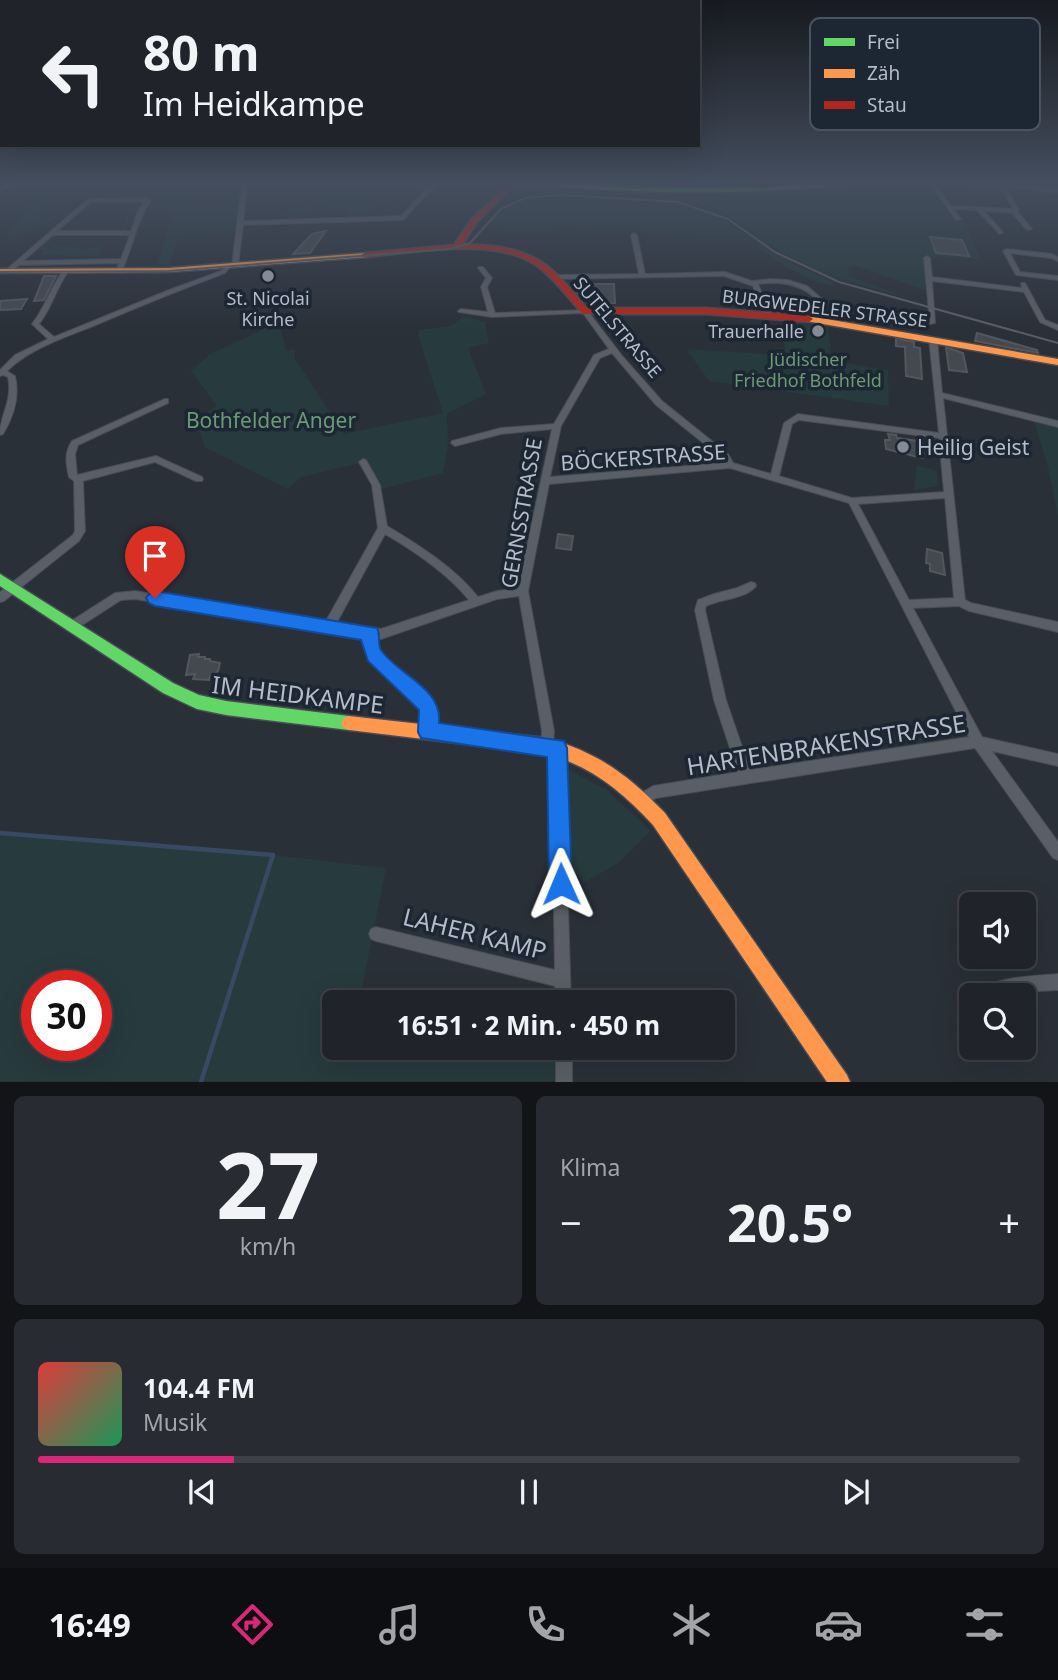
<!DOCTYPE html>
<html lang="de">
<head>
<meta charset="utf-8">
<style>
	body { margin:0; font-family:"Noto Sans",sans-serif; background:#282c32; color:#f1f3f6; height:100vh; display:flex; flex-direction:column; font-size:26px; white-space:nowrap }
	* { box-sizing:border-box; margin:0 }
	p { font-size:23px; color:#a2a4a8 }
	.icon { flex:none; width:38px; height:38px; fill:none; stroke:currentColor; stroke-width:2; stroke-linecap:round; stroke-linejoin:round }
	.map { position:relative; height:1082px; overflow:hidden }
	.drawer { display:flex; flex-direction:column; gap:14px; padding:14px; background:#121417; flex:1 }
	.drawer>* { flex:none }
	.banner { position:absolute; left:0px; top:0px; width:700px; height:147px; box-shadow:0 7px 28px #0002,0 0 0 2px #3d4147; background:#20242a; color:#f1f3f6; overflow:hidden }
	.tools { position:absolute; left:959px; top:892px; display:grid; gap:14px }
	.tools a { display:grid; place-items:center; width:77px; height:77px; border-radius:10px; background:#20242a; box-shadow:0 7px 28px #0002,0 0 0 2px #3d4147; font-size:35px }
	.speed { position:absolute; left:21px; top:970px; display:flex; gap:14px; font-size:35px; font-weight:700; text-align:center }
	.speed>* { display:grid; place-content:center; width:91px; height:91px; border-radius:50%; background:#20242a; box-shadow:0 7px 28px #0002,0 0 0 2px #3d4147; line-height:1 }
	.speed .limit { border:10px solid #d22; background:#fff; color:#111 }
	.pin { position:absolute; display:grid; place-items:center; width:60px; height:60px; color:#fff; margin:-72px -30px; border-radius:50% 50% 50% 0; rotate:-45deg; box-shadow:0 0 7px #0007 }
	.pin .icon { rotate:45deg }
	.me { position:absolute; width:77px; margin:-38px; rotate:359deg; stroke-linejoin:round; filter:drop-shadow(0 0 5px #0008) }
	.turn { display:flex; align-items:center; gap:24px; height:147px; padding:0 28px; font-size:32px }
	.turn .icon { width:91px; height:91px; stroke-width:2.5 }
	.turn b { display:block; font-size:49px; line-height:60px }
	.big { font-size:52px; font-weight:700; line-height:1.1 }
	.drawer .widget { flex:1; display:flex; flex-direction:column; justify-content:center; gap:10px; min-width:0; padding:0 24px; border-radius:10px; background:#282c32 }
	.drawer .dial { align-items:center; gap:0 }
	.dial b { font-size:91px; line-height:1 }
	.song { display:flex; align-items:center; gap:21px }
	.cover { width:84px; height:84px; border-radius:10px; background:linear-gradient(135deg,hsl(0 70% 55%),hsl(150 70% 35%)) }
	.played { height:7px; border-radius:4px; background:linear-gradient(90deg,#db2777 20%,#3d4147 20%) }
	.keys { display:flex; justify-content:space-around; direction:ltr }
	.heat { display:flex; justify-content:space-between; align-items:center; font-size:38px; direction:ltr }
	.drawer .tiles { flex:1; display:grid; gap:14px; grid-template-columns:1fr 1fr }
	.widget:last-child { grid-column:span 2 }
	.trip { position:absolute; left:322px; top:990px; width:413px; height:70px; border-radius:10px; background:#20242a; box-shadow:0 7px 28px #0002,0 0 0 2px #3d4147; font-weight:700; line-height:70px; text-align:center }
	.tab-bar { display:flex; height:112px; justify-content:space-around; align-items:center; background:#0d0e11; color:#a2a4a8 }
	.tab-bar .icon { width:49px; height:49px }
	.tab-bar .on { color:#db2777 }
	.tab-bar b { font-size:32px; color:#f1f3f6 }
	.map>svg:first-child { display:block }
	.green { fill:#273a3e; fill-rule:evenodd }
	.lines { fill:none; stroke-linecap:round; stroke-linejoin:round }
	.stream { stroke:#384963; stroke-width:4.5 }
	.building { fill:#444950; stroke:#52575f; stroke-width:2 }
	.street-casing { stroke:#484c53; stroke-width:2 }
	.fast-casing { stroke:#484c53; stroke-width:3 }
	.slow-casing { stroke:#484c53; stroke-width:3 }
	.jam-casing { stroke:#484c53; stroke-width:3 }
	.street { fill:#5a5e66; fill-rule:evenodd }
	.fast { fill:#63d668; fill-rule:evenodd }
	.slow { fill:#ff974d; fill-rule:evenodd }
	.jam { fill:#b3261e; fill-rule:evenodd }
	.tram { stroke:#595d64; stroke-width:2 }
	.route { fill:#1a73e8; stroke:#114b97; stroke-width:2 }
	.poi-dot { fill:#848b96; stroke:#1d2633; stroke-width:2.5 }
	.labels { text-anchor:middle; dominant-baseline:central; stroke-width:7; stroke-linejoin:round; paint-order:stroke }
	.far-poi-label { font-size:18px; fill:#b4bcc9; stroke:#1d2633 }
	.far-street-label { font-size:18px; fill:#b4bcc9; stroke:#1d2633 }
	.far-park-label { font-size:18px; fill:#6b9a76; stroke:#1d2633 }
	.park-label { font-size:21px; fill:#6b9a76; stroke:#1d2633 }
	.poi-label { font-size:21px; fill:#b4bcc9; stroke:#1d2633; text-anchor:start }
	.street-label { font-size:21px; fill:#b4bcc9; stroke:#1d2633 }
	.near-street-label { font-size:24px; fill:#b4bcc9; stroke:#1d2633 }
	.key { fill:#1d2633; stroke:#4a5360; stroke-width:2 }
	.key-label { font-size:19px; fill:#b4bcc9 }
</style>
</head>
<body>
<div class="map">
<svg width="1058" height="1082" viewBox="0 0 1058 1082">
	<rect width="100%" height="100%" fill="#2a3038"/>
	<g class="green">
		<path d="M42,181H191L187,202L239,197L235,232L178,237L169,266L158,264L172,213L147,210L158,197L151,196L160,187L90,185L75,198H56L36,215L44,216L43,218L58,216C52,223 40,224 33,232H19L14,236L17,239H6Z"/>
		<path d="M298,181L318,184L299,195V199L316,205L311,213L292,214L289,217L291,218H281L287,211L299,208L300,205L293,203V196L298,192Z"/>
		<path d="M327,181L373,182C361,193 346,202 332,207L355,203L360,197L357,195C368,188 373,185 386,190L385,192L387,190L396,195L398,193L376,185L375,181H400L395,182L398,184L395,190L402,189L404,186H401L405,184L407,185L402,193L420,195H407L401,206L395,207L389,214L401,216L415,197L413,196H419C406,213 406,217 384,216L393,205L403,203L402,200L386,201L378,196L374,197V195L386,194L379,193L384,190L380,188L366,192L364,195L369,196L377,205L372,213H352L351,216L354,218H347V208H331V203L338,204L341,201L325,202L308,197L322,185L328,191L326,185L342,183Z"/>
		<path d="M457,181H477L483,189L478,197L460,193H467L468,190H464L469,185H455L454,187H459L453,191L455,193L430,190L434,183L449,185Z"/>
		<path d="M868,181H926L952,216L964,222L981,260L930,256L924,259L925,290L854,265L846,270L853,274H848L853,278L924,303L825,274L783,253L725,213L688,201L649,195L552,193L525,196L498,205L519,186L525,185C633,199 761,200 868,181Z"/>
		<path d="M565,196C633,197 702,194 757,241L710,240L689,235L647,234L646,230L556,224L552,231H502L490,223C504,202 536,196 565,196Z"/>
		<path d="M91,201H146L139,211H132L125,233H121L129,211L80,210Z"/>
		<path d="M762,244L794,264L834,283L836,286C818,287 769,258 755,245Z"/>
		<path d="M53,246L83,247L82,249L103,247L100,250L102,254L97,256L39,255L44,250H39L41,247L51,249Z"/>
		<path d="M464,316L485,322L489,343L468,348L486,394L447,414L448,444L443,473L381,489L368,461L301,477L288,489L205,447L196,420L217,406L191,371L210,354L279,322L286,351L295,349V359L344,434L443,413L418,335L419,330L451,326Z"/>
		<path d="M783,321L828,327L832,361L888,370L889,406L709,381L689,353L688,349L785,355Z"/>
		<path d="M1033,418L1058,424V516L1047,463Z"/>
		<path d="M917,465L937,471L938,486L914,490Z"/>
		<path d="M565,768L607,790L651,831L618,863L585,882L567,865Z"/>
		<path d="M0,833L273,855L386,868L359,1003H334V1048H564V1081H0ZM37,985H96V1045H37Z"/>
	</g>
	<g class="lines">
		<path class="stream" d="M0,833L273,855L201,1082"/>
	</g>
	<g class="building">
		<path d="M326,231L310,253L293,254L312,234Z"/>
		<path d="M930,237L962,240L969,256L936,253Z"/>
		<path d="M44,276H56L44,300L34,301Z"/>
		<path d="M591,284H614L615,303L590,304L572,288Z"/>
		<path d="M27,299L21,309L0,310V301Z"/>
		<path d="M977,333L1037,350L1038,353L975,341Z"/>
		<path d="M896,338L914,342V347L920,348L922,379L906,376L905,347L896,346Z"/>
		<path d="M946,347L963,353L967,372L949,370Z"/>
		<path d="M888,434L896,435L897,438L918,441L924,453L922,458L886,449L885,440H890Z"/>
		<path d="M558,534L573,536L571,550L556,548Z"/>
		<path d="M927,549L942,553L945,575L930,571V564L926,563Z"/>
		<path d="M199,654L198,657H205V659H210V661L220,663L218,671L210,676L209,680L193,679L195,674L186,675L190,655Z"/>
	</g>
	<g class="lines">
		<defs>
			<g id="street">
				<path d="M12,181H18L0,191V187Z"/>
				<path d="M242,181H248L243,221L401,216L429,186L430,181H434L435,186L403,220L243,225L238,266L235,268L232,266Z"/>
				<path d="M787,181H793L802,187L797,188Z"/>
				<path d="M928,181H933L951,206L1013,209L1000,187L961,183L959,181L1058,189V193L1006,187L1019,210L1017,211L1032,229L1027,230L1012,213L984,211L1002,231L1003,232L1000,234L977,210L953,209L961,219L956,220Z"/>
				<path d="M88,199L148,198L151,200C136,223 132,249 121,273L116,272L119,263L19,265L10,272H6V270ZM91,202H144L138,211L131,231H57ZM53,235H130L121,259L23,261Z"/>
				<path d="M634,233L637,235L645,274L725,272L752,281L770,279L788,280L807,286L821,298L822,321L819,323L816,321L815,298C799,283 779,281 758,284L771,315L768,317L765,315L753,286L724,276L554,279L551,277L554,275L639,274L631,235Z"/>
				<path d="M1006,249L1052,254L1058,257V261L1051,258L1010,253L1020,272L1058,276V280L1016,275L1003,251Z"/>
				<path d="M927,256L930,258L932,277L1022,288L1021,283H1025L1045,320L1058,325V330L1040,322L1024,292L932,281L935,323L930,324L924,258Z"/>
				<path d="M227,265L230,267L225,273C182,289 140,306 98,324C67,337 32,347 7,371L15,376C20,397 14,416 3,434L0,435C0,413 13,402 8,377L3,375L0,376V370L15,355L48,339L32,324C45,308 50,288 63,271L68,272C56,288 52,308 39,324L54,337L169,290L221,271Z"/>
				<path d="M479,267H483L492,278L487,287L495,313L587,310L623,357L662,401L728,454L733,463L771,474L784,423L798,414L939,433L929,339L933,337L937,339L942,393L1058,421V427L943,398L965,600L971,603L1058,622V632L969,611L959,606L913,608L982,737L1058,754V766L992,751L1058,842V860L1053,858L975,748L656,798L643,806L638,805L637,800L638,795L653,786L738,772L714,700L695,610L698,600L714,594L737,588L751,582L755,583L756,586C744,600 722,598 706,606L705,610L726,700L750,770L969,737L849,503L730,468L549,484L528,591L554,731L553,744L557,742L561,744L563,748L571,1003H555V986L376,941L371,939L369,934L371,929L376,927L555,970L551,750L547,752L543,750L541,746L542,731L519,596L497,599L381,639L377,638C380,682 451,685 432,736L428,738L424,736C420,727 425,717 422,708C400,688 368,669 366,636L135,599L121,600L76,629L72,631L68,629L67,626L68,623L115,593L135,591L326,621L378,528L372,485L359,462L363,459L366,460L380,485L387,526C419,545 455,568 478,597L497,591L518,588L552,429L501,434L455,446L451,443L452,441L501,428L554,424L594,355L609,349L583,313L492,317L459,312L458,311L461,309L488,312L481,287L486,278L478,268ZM612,353L656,405L722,458L724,463L550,477L561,426L600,358ZM799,420L939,438L944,492L852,498L779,476L792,424ZM945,498L954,598L909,600L858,504ZM385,534C414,551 447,573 469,600L381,629L337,622Z"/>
				<path d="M165,399H168V403L78,445L75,454L77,475L156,456L202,477L203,479L202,481H196L155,462L83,481L85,531L79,541L4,601L0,602V592L73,535L75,531L74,481L69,477C66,464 64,453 72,441Z"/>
				<path d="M1058,974V990L1020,992L1004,996H986L984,991L987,986C1009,976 1034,976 1058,974Z"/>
				<rect x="556" y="1048" width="16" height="34"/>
			</g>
			<g id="fast">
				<path d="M507,181L680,188L765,187L853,181C838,188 808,188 790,189C696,196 603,191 510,183Z"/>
				<path d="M0,574L173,683L199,695L226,701L349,716L354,718L357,723L354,728L349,730L226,715L197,709L163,693L0,586Z"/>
			</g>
			<g id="slow">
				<path d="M365,253H368V257L169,272L0,273V269L169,268Z"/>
				<path d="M809,316L1058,359V365L806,321L805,319Z"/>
				<path d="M349,716L547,738C599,753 628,775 665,813L847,1075L850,1082H827L653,825C621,791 593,767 547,754L349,730L344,728L341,723L344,718Z"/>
			</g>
			<path id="jam" d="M513,181H519L478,221L462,245C490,244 522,247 546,265C562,277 574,294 587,308H706L809,316L813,319L809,322L706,314H585L582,313C567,297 554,278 537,266C495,236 414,253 365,257L361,255L365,253L454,245L472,218Z"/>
		</defs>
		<use href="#street" class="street-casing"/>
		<use href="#fast" class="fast-casing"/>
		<use href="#slow" class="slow-casing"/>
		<use href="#jam" class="jam-casing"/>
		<use href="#street" class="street"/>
		<use href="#fast" class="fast"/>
		<use href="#slow" class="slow"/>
		<use href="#jam" class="jam"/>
		<path class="tram" d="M0,272L169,271L450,249L470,243L501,209L525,198L562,195L678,202L728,219L775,252L839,282L1058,343"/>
	</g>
	<linearGradient id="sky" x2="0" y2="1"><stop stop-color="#171a1f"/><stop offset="0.55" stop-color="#444e5e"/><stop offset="1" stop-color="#444e5e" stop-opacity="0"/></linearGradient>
	<rect width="1058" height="332" fill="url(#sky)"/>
	<path class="route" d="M155,591L377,628C381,636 377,643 381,650C398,675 443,688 439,723L564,741L567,748L572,884L569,892L561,895L553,892L549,884L547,757L421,738L418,732L419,710L368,661L361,640L155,606L149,603L146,598L149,594Z"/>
	<g class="poi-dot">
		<circle cx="268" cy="276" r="7"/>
		<circle cx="818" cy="331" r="7"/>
		<circle cx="903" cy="447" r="7"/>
	</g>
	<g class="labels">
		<g class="far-poi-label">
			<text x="268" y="298">St. Nicolai<tspan x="268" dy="21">Kirche</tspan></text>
			<text x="804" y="331" text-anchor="end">Trauerhalle</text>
		</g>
		<g class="far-street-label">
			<text transform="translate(825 308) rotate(7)">BURGWEDELER STRASSE</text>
			<text transform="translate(618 327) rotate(50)">SUTELSTRASSE</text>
		</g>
		<g class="far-park-label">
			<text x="808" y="359">Jüdischer<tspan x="808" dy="21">Friedhof Bothfeld</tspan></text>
		</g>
		<g class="park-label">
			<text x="271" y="420">Bothfelder Anger</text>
		</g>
		<g class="poi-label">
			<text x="917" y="447">Heilig Geist</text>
		</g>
		<g class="street-label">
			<text transform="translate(643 457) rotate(-4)">BÖCKERSTRASSE</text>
			<text transform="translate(521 513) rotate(-80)">GERNSSTRASSE</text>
		</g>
		<g class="near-street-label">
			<text transform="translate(298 694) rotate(7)">IM HEIDKAMPE</text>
			<text transform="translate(826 744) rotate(-9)">HARTENBRAKENSTRASSE</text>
			<text transform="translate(475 933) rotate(14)">LAHER KAMP</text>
		</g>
	</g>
	<rect x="810" y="18" width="230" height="112" rx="10" class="key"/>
	<rect x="824" y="38" width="31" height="8" fill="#63d668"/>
	<rect x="824" y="69" width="31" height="9" fill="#ff974d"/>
	<rect x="824" y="101" width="31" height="8" fill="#b3261e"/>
	<g class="key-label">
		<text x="867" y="49">Frei</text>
		<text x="867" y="80">Zäh</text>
		<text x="867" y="112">Stau</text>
	</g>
</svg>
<div class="tools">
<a><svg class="icon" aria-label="sound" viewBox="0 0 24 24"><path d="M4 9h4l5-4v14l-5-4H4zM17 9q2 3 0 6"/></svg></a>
<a><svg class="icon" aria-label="search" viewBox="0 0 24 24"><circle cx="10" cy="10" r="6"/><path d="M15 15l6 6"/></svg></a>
</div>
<div class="speed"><div class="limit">30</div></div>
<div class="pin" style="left:155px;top:598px;background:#d93025"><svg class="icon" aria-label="arrive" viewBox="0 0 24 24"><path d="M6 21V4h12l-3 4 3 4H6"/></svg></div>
<svg class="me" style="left:561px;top:884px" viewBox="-20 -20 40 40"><path d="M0-17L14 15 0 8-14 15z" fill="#1a73e8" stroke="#fff" stroke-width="4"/></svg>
<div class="trip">16:51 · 2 Min. · 450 m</div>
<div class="banner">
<div class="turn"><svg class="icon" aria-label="left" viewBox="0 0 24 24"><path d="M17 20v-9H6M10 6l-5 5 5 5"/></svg><div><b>80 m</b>Im Heidkampe</div></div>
</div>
</div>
<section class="drawer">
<div class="tiles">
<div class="widget dial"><b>27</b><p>km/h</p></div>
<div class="widget"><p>Klima</p>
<div class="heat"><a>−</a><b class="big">20.5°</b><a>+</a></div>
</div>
<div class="widget">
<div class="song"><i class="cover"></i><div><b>104.4 FM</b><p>Musik</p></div></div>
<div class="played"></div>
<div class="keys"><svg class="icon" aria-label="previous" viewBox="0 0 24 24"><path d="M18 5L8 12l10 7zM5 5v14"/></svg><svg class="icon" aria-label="pause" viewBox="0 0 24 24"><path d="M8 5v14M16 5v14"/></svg><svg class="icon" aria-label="next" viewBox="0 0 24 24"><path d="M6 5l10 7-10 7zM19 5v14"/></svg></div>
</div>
</div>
</section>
<nav class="tab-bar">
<b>16:49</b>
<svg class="icon on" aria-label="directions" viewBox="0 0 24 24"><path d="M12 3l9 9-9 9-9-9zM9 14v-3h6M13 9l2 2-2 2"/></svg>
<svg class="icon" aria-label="music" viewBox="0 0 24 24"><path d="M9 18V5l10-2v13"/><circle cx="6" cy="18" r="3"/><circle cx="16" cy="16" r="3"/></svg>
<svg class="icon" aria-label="phone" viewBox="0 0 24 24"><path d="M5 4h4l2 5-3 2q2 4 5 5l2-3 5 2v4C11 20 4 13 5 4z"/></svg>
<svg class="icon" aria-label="climate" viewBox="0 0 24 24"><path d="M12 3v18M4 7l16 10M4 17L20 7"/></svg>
<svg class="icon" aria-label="car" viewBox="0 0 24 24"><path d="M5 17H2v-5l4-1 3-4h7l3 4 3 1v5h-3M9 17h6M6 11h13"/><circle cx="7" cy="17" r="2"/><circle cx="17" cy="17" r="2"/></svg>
<svg class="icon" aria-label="filters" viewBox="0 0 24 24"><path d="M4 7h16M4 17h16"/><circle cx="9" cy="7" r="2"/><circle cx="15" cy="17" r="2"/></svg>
</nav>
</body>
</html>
